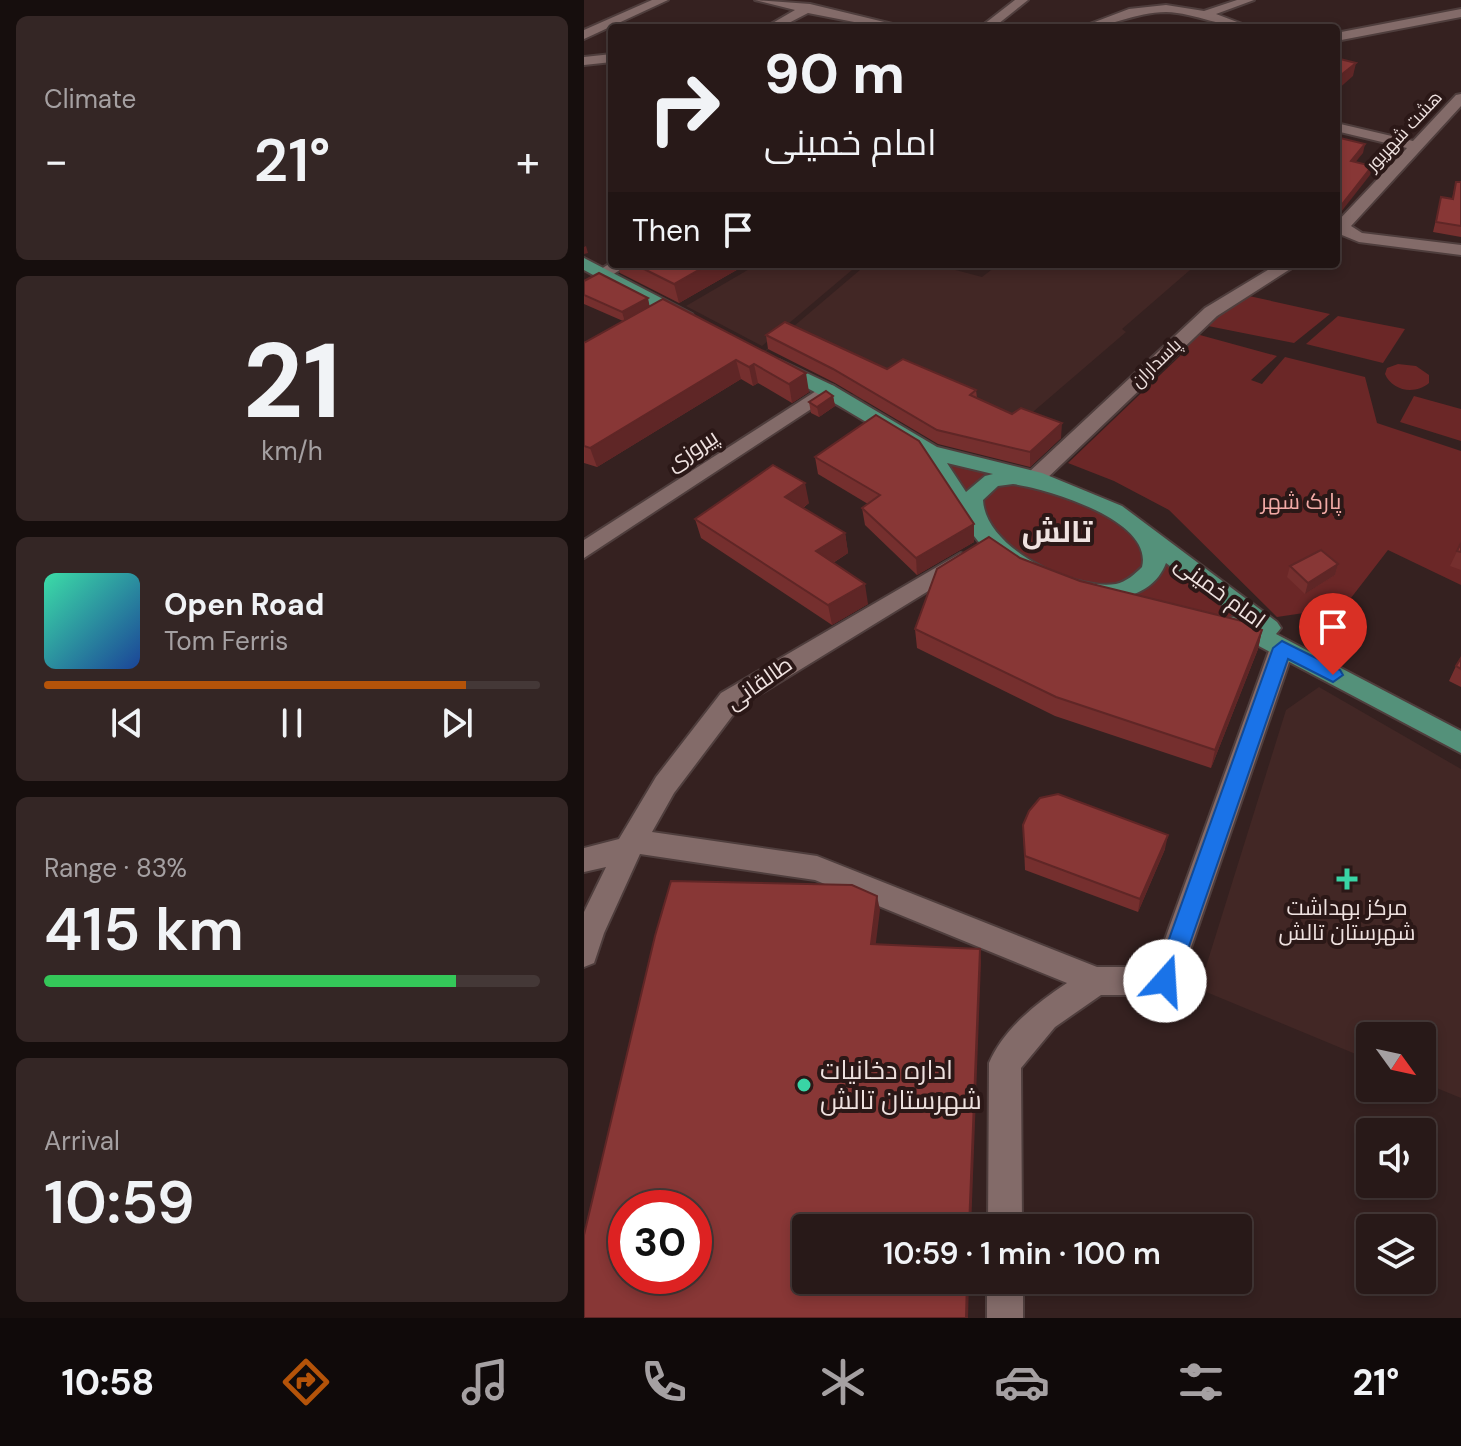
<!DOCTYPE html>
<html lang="en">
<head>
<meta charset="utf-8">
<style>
	body { margin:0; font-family:"DM Sans",Cairo,sans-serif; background:#342625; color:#f1f3f6; height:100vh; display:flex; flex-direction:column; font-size:30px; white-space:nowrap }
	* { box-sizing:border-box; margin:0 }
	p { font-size:26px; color:#a5a0a2 }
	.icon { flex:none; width:44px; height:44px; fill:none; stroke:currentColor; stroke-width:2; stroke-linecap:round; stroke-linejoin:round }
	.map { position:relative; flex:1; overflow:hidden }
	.side { display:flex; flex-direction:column; gap:16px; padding:16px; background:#160e0d; width:584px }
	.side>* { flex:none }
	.top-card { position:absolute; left:24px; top:24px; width:732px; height:244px; border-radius:8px; box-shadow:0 4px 12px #0003,0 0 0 2px #443837; background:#281918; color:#f1f3f6; overflow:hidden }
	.needle { width:52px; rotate:123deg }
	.buttons { position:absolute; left:772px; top:1022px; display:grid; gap:16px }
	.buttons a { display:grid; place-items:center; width:80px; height:80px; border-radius:8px; background:#281918; box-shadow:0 4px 12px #0003,0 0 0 2px #443837; font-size:40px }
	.speed { position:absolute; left:24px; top:1190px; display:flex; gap:16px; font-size:40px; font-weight:700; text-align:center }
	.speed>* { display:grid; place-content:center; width:104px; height:104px; border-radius:50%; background:#281918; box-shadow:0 4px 12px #0003,0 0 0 2px #443837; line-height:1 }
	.speed .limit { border:12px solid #d22; background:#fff; color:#111 }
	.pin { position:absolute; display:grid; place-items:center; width:68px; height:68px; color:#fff; margin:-82px -34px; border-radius:50% 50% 50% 0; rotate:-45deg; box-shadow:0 0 8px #0007 }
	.pin .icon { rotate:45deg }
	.me { position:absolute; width:88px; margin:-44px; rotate:19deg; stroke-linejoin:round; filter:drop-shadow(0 0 6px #0008) }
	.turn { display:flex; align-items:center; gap:28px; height:168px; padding:0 24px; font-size:36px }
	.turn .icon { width:104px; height:104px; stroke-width:2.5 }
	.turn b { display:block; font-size:56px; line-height:68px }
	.then { display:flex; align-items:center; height:76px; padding:0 24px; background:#0003; gap:16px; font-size:30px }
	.big { font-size:60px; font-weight:600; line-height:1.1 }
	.side .widget { flex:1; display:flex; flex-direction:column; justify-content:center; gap:12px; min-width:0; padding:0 28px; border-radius:12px; background:#342625 }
	.side .dial { align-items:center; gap:0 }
	.dial b { font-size:104px; line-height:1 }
	.song { display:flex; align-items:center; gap:24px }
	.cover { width:96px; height:96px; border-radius:12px; background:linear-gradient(135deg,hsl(160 70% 55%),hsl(220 70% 35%)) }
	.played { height:8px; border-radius:4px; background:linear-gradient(90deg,#b45309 85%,#443837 85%) }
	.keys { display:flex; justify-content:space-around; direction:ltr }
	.heat { display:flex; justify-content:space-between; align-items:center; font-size:44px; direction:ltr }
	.charge { height:12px; border-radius:6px; background:linear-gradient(90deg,#34c759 83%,#443837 0) }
	.trip { position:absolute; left:208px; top:1214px; width:460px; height:80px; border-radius:8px; background:#281918; box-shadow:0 4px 12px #0003,0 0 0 2px #443837; font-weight:600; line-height:80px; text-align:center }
	.tab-bar { display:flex; height:128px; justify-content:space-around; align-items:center; background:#100a0a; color:#a5a0a2 }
	.tab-bar .icon { width:56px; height:56px }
	.tab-bar .on { color:#b45309 }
	.tab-bar b { font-size:36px; color:#f1f3f6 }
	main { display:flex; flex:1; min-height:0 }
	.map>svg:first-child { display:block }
	.built { fill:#422725 }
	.green { fill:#6b2727 }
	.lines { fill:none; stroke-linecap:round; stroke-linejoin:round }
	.minor-casing { stroke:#4f3e3d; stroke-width:4 }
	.major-casing { stroke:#4f3e3d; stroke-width:4 }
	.minor { fill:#836b69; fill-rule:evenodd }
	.major { fill:#54917a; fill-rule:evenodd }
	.wall { fill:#752f2e }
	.shaded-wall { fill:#5f2626 }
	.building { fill:#883736; stroke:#5f2626; stroke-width:2; fill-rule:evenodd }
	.route { fill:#1a73e8; stroke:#114b97; stroke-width:2 }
	.poi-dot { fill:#39d4a5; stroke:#2b1817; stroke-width:3 }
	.labels { text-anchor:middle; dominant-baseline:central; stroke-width:8; stroke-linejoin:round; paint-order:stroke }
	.far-street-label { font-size:18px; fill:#efe2e0; stroke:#2b1817 }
	.street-label { font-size:22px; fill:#efe2e0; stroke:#2b1817 }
	.park-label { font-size:22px; fill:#f2aaa6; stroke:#2b1817 }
	.poi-label { font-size:22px; fill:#efe2e0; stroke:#2b1817 }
	.near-poi-label { font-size:26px; fill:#efe2e0; stroke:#2b1817; text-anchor:start }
	.district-label { font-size:30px; font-weight:bold; fill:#efe2e0; stroke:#2b1817 }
</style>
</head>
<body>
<main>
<section class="side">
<div class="widget"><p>Climate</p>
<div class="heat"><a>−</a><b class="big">21°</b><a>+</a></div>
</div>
<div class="widget dial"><b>21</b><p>km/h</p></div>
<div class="widget">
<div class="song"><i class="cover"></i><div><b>Open Road</b><p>Tom Ferris</p></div></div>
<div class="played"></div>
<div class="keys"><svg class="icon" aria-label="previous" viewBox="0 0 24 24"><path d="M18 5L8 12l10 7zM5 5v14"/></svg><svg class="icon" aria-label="pause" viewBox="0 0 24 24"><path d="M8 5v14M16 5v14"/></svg><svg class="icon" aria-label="next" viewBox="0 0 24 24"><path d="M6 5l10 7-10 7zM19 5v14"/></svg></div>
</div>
<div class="widget"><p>Range · 83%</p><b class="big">415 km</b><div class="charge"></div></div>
<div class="widget"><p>Arrival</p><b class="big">10:59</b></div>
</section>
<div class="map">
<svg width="877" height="1318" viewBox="0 0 877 1318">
	<rect width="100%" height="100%" fill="#352120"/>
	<g class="built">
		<path d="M174,264H275L178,346L102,306Z"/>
		<path d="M283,264H349L398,277L415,264H585L606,270L538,329L542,332L429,429L320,373L271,407L260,400L291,378L204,336L176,355Z"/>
		<path d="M735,687L877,769V1098L838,1082V1036H786V1060L615,989L702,710Z"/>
	</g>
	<g class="green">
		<path d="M665,296L746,314L710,343L614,324L627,312Z"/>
		<path d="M754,316L821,329L799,363L722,344Z"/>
		<path d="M605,332L693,356L667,380L678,384L701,357L781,377L793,423L877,451V585L804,550L760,607L693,617L585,510L530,481L484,463L596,356Z"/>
		<path d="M814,364L832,366L845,375V383C831,395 808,391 801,374L803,368Z"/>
		<path d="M830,396L877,409V441L816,422Z"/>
		<path d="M346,452L497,496L670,620L877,732L666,631L527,595L435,562Z"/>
	</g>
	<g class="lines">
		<defs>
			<g id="minor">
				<path d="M68,0H84L0,39V30Z"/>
				<path d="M171,0L226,4L325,28H301L224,13L195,28H180L211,10Z"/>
				<path d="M431,0H444L409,28H395Z"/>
				<path d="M653,0H670L632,14L669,28C639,28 612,13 582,12C551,12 525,28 495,28L545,9L582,5L620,11Z"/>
				<path d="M877,9V17L752,41V33Z"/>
				<path d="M28,54V62L0,65V57Z"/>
				<path d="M877,94V106L767,226L778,233L877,245V255L775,242L753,233V222L823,148L752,131V123L829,141L872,95Z"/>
				<path d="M28,262L45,264L25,277H13L11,273Z"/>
				<path d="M694,264H714L633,316L458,483H444L441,478L444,473L621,308Z"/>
				<path d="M243,384L250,386L252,390L250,394L0,558V540Z"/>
				<path d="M377,553L385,556L388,561L385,566L155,707L90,793L68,832L233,856L513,967H571L686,648L690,642L698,639L706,642L710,648L592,991L581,995H517L471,1027L437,1068L438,1228H404L405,1063C420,1028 453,1003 483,983L231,880L56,854L20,933L10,963L0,967V912L22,867L0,872V848L35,839L72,777L137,693Z"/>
				<rect x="403" y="1280" width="36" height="38"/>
			</g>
			<g id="major">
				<path d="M0,258L108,314L111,318L102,323L96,322L0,270Z"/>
				<path d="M195,360L250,386L353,447L458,473L538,506L693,622L697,628L692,634L877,731V753L658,637L641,632L637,626L641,620L649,617L658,620L582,563C574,584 557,593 536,599C494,610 415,570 390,536C376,516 354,469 337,455C324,445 308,438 295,430C260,408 225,388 188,370L186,366L188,362ZM363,463L409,474L401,476L382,492ZM429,484C463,489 570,520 558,567C551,574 542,582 532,584C489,591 401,548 399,500L414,486Z"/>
			</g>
		</defs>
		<use href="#minor" class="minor-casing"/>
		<use href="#major" class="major-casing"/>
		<use href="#minor" class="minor"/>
		<use href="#major" class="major"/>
	</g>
	<g class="wall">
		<path d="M872,182H877V237L849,232L855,207L868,199Z"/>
		<path d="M34,264H163L95,303L36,273Z"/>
		<path d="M0,281L66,306L225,392L208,403L174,383L169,386L157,379L13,467L0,463V343L39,321L0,304Z"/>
		<path d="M182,335L303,369L392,390L393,398L477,438L446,467L354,444L251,383L184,349Z"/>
		<path d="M249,396L251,406L235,417L227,413L225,402Z"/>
		<path d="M231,457L390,542L333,575L281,525L278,508L284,504L234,474Z"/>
		<path d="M225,503L219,508L261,533L264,553L249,563L284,604L248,625L117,538L111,519Z"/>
		<path d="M877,543V570L866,566Z"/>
		<path d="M436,558L496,581L678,630L674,649L627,768L471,716L333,648L331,629Z"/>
		<path d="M754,564L751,575L721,594L703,577L706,566Z"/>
		<path d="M877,658V687L865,681L872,666Z"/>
		<path d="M439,825L581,849L554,912L441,870Z"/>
	</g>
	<g class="shaded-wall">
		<path d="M772,63L769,76L752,91V79Z"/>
		<path d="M781,144L779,153L765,170L767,161Z"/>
		<path d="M788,166L786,175L757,212L752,215V207Z"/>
		<path d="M2,246L4,253L0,254V247Z"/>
		<path d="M125,264H163L95,303L90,284Z"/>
		<path d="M64,298L66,308L41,322L38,312Z"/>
		<path d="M152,360L157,379L13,467L6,448Z"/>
		<path d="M170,364L174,383L169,386L165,367Z"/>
		<path d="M222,373L225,392L208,403L205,384Z"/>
		<path d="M249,396L251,406L235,417L233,407Z"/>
		<path d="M478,423L477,438L446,467V452Z"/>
		<path d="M221,483L225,503L205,517L201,497Z"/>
		<path d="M390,524V542L333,575L332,558Z"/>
		<path d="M261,533L264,553L236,571L232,551Z"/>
		<path d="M754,564L751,575L721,594L724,583Z"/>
		<path d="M281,584L284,604L248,625L244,605Z"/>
		<path d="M678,630L674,649L627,768L631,750Z"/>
		<path d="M584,835L581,849L554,912L556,899Z"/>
		<path d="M293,896L296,910L290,958L287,944Z"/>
		<path d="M396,949L397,962L387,1228H385Z"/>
		<path d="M383,1280H385L384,1318H382Z"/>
	</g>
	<g class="building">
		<path d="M752,58L772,63L752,79Z"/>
		<path d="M752,137L781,144L767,161L788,166L759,203L752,207Z"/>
		<path d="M872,182H877V226L852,222L857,197L869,199Z"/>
		<path d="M50,264H125L90,284Z"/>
		<path d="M15,273L64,298L38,312L0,295V281Z"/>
		<path d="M79,299L222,373L205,384L170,364L165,367L152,360L6,448L0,446V343Z"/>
		<path d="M201,322L303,369L319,359L392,390L386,395L428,414L437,408L478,423L446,452L353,430L249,369L182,335Z"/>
		<path d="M242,391L249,396L233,407L225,402Z"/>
		<path d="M292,415L335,441L390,524L332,558L278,508L296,495L231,457Z"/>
		<path d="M189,465L221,483L201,497L261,533L232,551L281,584L244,605L111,519Z"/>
		<path d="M405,537L436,558L496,581L662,622L678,630L631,750L472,697L331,629L353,569Z"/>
		<path d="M877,543V552L873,551Z"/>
		<path d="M737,550L754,564L724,583L706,566Z"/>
		<path d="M877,658V669L872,666Z"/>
		<path d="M474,794L584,835L556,899L441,856L439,825L445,811L456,798Z"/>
		<path d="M87,881L268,885L293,896L287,944L396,949L385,1228H222V1280H383L382,1318H0V1235L71,936ZM42,1208H110V1276H42Z"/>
	</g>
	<path class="route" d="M698,641L756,670L759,675L749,682L704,659L593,981L589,989L581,992L573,989L570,981L689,648Z"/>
	<g class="poi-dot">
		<path d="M759 867h8v8h8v8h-8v8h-8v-8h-8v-8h8z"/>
		<circle cx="220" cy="1085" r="8"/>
	</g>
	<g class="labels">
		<g class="far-street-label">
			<text transform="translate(820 131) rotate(-47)">هشت شهریور</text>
			<text transform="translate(572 363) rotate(-44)">پاسداران</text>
		</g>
		<g class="street-label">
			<text transform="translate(108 450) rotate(-33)">پیروزی</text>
			<text transform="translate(636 592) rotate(36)">امام خمینی</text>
			<text transform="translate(175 683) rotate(-35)">طالقانی</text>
		</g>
		<g class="park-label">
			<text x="717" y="501">پارک شهر</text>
		</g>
		<g class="poi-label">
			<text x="763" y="907">مرکز بهداشت<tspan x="763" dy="25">شهرستان تالش</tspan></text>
		</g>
		<g class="near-poi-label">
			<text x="236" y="1070">اداره دخانیات<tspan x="236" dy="30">شهرستان تالش</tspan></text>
		</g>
		<g class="district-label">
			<text x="473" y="531">تالش</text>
		</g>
	</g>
</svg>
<div class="buttons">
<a><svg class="needle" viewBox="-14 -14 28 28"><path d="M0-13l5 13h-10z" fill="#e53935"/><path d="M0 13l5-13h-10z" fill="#a5a0a2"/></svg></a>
<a><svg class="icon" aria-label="sound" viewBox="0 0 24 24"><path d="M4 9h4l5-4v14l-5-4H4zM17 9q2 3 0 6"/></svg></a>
<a><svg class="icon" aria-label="layers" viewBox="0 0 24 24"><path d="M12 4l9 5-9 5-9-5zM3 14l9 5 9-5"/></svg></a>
</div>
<div class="speed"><div class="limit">30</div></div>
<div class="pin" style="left:749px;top:675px;background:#d93025"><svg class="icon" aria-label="arrive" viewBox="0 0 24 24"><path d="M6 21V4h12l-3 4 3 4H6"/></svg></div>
<svg class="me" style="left:581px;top:981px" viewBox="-20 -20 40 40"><circle r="19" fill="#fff"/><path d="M0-13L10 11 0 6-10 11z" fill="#1a73e8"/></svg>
<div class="trip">10:59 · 1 min · 100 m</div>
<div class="top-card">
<div class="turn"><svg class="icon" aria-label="right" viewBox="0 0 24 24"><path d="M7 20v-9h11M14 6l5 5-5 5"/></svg><div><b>90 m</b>امام خمینی</div></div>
<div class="then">Then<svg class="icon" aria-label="arrive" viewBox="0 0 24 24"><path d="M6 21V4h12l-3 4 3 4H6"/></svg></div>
</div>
</div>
</main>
<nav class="tab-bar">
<b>10:58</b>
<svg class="icon on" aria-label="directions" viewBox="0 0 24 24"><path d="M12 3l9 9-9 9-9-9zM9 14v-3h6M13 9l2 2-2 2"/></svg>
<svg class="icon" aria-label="music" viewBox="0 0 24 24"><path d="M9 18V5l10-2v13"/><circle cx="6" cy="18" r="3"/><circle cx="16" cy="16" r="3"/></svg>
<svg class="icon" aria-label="phone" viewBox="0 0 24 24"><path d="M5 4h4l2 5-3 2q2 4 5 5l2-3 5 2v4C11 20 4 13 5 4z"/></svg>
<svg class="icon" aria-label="climate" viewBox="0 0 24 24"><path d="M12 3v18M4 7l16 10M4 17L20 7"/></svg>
<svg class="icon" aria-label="car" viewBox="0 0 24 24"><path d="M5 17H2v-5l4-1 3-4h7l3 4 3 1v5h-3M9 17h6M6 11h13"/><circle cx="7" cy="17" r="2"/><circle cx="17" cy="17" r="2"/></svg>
<svg class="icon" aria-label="filters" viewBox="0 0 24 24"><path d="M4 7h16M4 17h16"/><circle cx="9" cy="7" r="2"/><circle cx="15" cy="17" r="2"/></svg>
<b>21°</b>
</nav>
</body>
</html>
